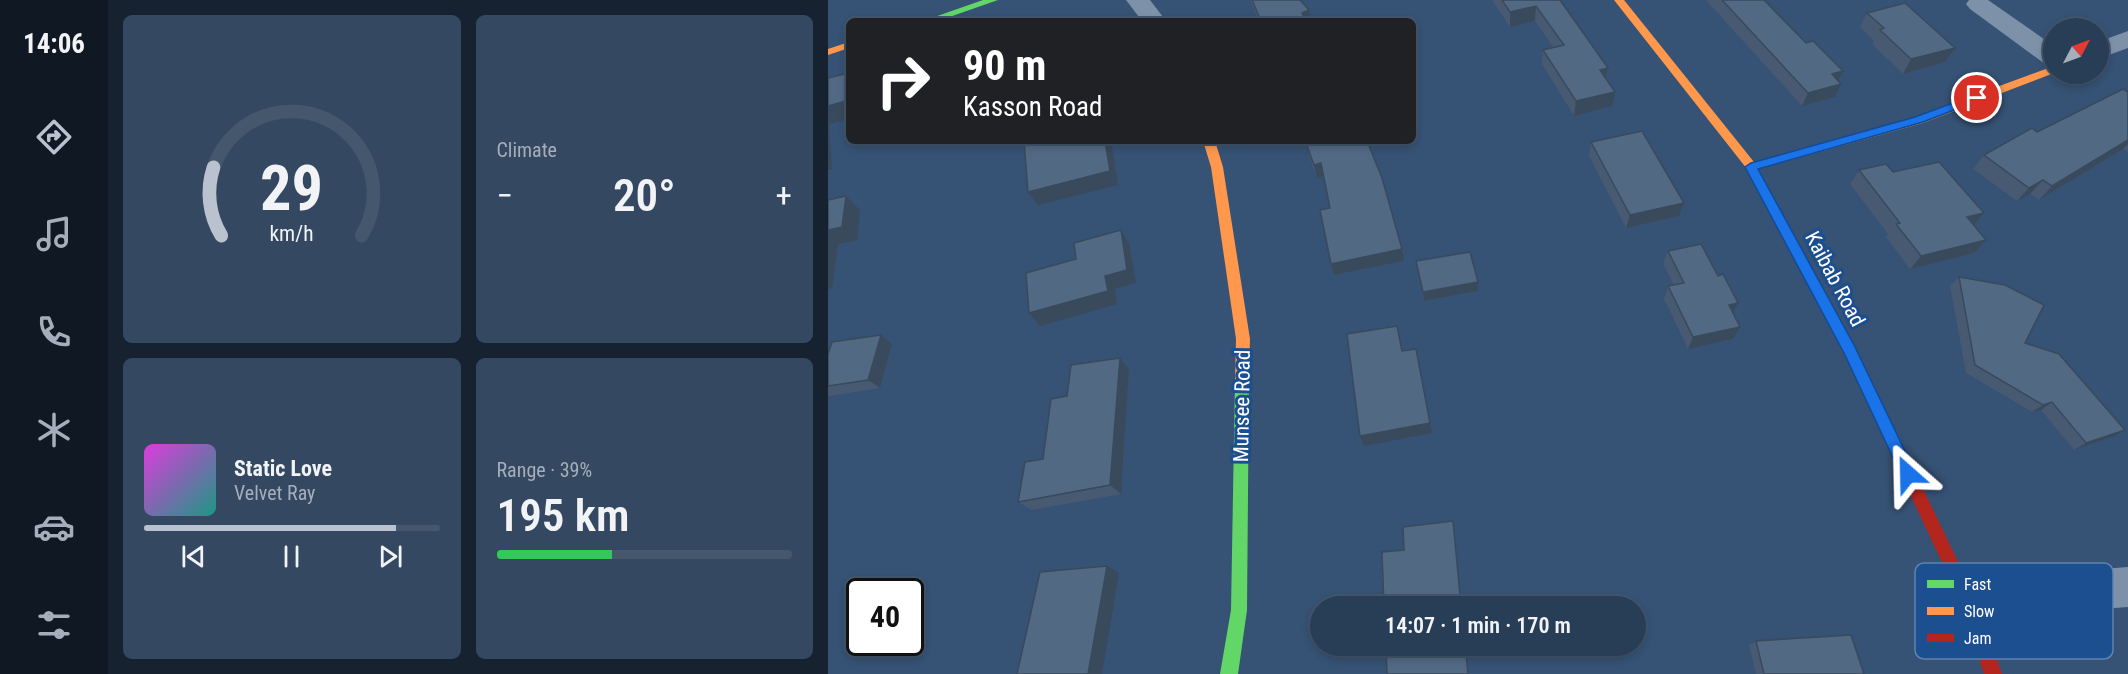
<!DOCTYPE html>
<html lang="en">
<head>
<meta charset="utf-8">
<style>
	body { margin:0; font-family:"Roboto Condensed",sans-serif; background:#344961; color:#f1f3f6; height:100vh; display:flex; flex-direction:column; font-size:22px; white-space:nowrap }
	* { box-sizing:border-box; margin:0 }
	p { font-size:20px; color:#a5aeba }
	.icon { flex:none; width:33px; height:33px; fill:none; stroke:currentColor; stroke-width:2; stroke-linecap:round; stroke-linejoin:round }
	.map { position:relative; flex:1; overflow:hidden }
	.panel { display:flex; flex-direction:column; gap:15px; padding:15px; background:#162230; width:720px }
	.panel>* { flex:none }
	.guide { position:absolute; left:18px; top:18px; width:570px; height:126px; border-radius:9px; box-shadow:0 3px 9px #0003,0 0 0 2px #44576d; background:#202124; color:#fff; overflow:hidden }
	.needle { width:39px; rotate:49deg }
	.fabs { position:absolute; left:1215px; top:18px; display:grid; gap:12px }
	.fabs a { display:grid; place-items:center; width:66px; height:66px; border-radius:50%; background:#283e57; box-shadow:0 3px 9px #0003,0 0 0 2px #44576d; font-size:30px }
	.speed { position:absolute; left:18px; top:578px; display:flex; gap:12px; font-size:30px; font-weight:700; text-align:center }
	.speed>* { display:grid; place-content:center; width:78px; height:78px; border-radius:50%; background:#283e57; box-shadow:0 3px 9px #0003,0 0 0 2px #44576d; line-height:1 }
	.speed .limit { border:3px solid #111; border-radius:9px; background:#fff; color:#111 }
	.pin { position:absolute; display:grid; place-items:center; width:51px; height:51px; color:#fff; margin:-26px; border:3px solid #fff; border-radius:50%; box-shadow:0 2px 6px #0007 }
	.me { position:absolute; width:66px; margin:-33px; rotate:335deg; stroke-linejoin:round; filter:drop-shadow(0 0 4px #0008) }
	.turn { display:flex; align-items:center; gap:21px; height:126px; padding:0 18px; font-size:27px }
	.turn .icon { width:78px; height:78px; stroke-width:2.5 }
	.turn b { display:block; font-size:42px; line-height:51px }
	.big { font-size:45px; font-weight:600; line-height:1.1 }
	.panel .card { flex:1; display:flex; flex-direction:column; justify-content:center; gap:9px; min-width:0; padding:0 21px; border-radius:9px; background:#344961 }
	.panel .dial { align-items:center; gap:0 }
	.dial svg { height:156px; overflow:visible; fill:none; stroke:#44576d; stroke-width:7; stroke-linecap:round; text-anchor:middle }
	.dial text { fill:#f1f3f6; stroke:none }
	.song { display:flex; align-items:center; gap:18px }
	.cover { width:72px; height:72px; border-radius:9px; background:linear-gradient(135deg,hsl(300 70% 55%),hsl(170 70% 35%)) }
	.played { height:6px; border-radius:3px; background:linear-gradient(90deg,#b9c2ce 85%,#44576d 85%) }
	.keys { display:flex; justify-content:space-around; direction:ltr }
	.heat { display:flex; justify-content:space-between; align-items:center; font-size:33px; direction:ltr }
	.charge { height:9px; border-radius:4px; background:linear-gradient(90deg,#34c759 39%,#44576d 0) }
	.panel .tiles { flex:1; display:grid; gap:15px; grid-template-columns:repeat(2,1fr) }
	.trip { position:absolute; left:482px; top:596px; width:336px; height:60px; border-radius:30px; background:#283e57; box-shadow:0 3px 9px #0003,0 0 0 2px #44576d; font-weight:600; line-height:60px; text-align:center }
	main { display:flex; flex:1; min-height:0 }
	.tabs { display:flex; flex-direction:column; width:108px; justify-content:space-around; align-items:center; background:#101923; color:#a5aeba }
	.tabs .icon { width:42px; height:42px }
	.tabs .active { color:#b9c2ce }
	.tabs b { font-size:27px; color:#f1f3f6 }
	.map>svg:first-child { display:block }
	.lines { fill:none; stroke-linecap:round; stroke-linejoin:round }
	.street { fill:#7d92a8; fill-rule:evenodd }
	.fast { fill:#63d668; fill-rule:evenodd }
	.slow { fill:#ff974d; fill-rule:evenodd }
	.jam { fill:#b3261e; fill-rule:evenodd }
	.wall { fill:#475a72 }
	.shaded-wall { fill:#394a5c }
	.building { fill:#526984; stroke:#394a5c; stroke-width:1.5 }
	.route { fill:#1a73e8; stroke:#114b97; stroke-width:1.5 }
	.labels { text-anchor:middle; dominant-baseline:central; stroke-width:6; stroke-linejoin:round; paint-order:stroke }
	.street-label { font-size:21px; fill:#fff; stroke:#1b4f8f }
	.key { fill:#1b4f8f; stroke:#5f84b1; stroke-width:1.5 }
	.key-label { font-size:16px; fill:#fff }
</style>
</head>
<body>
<main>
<nav class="tabs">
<b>14:06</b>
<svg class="icon active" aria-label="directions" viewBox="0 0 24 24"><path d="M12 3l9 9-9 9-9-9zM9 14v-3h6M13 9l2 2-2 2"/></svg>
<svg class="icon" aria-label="music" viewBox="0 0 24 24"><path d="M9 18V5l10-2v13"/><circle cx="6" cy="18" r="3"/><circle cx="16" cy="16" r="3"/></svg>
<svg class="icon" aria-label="phone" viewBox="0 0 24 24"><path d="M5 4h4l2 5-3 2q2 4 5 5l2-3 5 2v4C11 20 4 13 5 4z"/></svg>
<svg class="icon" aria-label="climate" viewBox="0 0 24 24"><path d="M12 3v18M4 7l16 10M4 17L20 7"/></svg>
<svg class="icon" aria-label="car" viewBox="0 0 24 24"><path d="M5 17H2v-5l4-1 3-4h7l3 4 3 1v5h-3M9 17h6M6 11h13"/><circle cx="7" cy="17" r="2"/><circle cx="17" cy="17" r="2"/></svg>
<svg class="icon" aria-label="filters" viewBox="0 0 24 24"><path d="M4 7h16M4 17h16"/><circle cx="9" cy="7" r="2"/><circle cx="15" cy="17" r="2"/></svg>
</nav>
<section class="panel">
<div class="tiles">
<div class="card dial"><svg viewBox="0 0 100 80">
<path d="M14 69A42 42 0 1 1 86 69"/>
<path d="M14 69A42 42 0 0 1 10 34" stroke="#b9c2ce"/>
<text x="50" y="56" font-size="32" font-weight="700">29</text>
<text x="50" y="72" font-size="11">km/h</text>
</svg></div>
<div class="card"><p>Climate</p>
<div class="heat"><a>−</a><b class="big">20°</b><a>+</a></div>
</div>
<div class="card">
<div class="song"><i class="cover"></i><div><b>Static Love</b><p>Velvet Ray</p></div></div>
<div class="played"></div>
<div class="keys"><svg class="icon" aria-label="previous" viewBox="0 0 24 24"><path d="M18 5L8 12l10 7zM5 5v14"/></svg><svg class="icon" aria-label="pause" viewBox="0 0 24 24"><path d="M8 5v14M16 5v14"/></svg><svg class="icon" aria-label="next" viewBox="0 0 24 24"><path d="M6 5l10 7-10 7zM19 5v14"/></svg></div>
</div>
<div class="card"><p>Range · 39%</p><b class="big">195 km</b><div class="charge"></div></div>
</div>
</section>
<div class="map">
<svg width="1300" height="674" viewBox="0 0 1300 674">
	<rect width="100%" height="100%" fill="#365274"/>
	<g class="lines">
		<g class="street">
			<path d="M298,0H322L338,21H314Z"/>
			<path d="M1141,0H1160L1226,46V66L1217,64L1142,9L1138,4Z"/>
			<path d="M1300,31V48L1270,59V42Z"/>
			<path d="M1300,567V607L1139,619L1125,613L1119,599L1125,585L1139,579Z"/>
		</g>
		<g class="fast">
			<path d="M155,0H170L110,21H95Z"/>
			<path d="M414,373L419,375L421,379L419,610L410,674H392L403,610L407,379L409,375Z"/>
		</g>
		<g class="slow">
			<path d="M786,0H796L926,162L1087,117L1226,66V73L1095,123L930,169L1030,353L1032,357L1030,361L1025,363L1020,361L919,169Z"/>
			<path d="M21,42V48L0,55V49Z"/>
			<path d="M375,141H387L395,167L422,339L421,379L419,383L414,385L409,383L407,379L408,339L383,167Z"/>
		</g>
		<path class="jam" d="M1025,351L1030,353L1145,593L1174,674H1156L1132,601L1018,357L1020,353Z"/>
	</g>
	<g class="wall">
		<path d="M422,0H472L483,21H431Z"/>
		<path d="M664,0H732L780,68L778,79L784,106L746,116L714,64L715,50L725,47L707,21L682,27Z"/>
		<path d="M878,0H936L1010,80L1007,97L974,106Z"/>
		<path d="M1039,13L1127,48L1117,62L1075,74L1044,44L1046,41L1032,27Z"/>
		<path d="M1300,92V152L1295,149L1211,200L1202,194L1189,201L1145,169L1156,155Z"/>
		<path d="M763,142L856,203L851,216L798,228L761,156Z"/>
		<path d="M478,143L574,249L576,261L506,275L503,264L502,208L496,176L489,178L481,156Z"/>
		<path d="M1031,170L1065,172L1156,213L1146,225L1158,240L1146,253L1082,269L1058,237L1060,234L1022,184Z"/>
		<path d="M840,251L905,313V339L860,349L836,299L840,286L846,285L835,264Z"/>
		<path d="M588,261L650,291L596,301Z"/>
		<path d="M1131,277L1197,343L1284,437L1246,450L1213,410L1204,412L1138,373L1122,286Z"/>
		<path d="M53,335L64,344L52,388L2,396L0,395V354Z"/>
		<path d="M292,358L301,369L293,494L204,510L190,502L215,459Z"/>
		<path d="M928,641L1036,674H928L921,645Z"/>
	</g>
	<g class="shaded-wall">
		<path d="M708,6L707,21L682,27V12Z"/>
		<path d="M481,10L483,21H476L474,13Z"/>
		<path d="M1127,48L1117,62L1075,74L1083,59Z"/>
		<path d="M780,68L777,83L772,70Z"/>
		<path d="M1015,71L1008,84L1004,74Z"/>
		<path d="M1013,84L1007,97L974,106L980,93Z"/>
		<path d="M787,92L784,106L746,116L748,101Z"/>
		<path d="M21,100V119L1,124L4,169L0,170V106Z"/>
		<path d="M1300,140V144L1295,149L1211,200L1224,186Z"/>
		<path d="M277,141H283L290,185L210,205L200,192Z"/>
		<path d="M493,163L497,176L489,178L486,165Z"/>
		<path d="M1215,180L1202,194L1189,201L1201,188Z"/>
		<path d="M18,196L32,210L29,240L10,244L4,288L0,289V230Z"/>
		<path d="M856,203L851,216L798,228L802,215Z"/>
		<path d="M1156,213L1145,226L1139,217Z"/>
		<path d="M293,230L301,244L308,283L287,289L289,304L212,326L201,313L277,276Z"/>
		<path d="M1158,240L1146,253L1082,269L1093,256Z"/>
		<path d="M574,249L576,261L506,275L503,264Z"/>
		<path d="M650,282V291L596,301L595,292Z"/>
		<path d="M910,303L903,315L901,305Z"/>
		<path d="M912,327L905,339L860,349L865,337Z"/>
		<path d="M53,335L64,344L52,388L40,380Z"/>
		<path d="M292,358L301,369L293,494L282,485Z"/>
		<path d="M1224,402L1213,410L1204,412L1215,405Z"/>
		<path d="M602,423L604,433L536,446L532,436Z"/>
		<path d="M1297,430L1284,437L1246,450L1258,443Z"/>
		<path d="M279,566L291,573L274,674H260Z"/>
	</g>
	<g class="building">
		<path d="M424,0H472L481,10L474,13L478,21H433Z"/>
		<path d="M674,0H732L780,68L772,70L787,92L748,101L715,50L736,45L708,6L682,12Z"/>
		<path d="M894,0H936L978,43L985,41L1015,71L1004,74L1013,84L980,93Z"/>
		<path d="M1077,3L1127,48L1083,59L1052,30L1056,28L1039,13Z"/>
		<path d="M21,73V100L0,106V78Z"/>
		<path d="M1295,89L1300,92V140L1224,186L1215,180L1201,188L1156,155L1204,128L1209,132Z"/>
		<path d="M814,131L856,203L802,215L763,142Z"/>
		<path d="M196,141H277L282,171L200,192Z"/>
		<path d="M486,141H539L554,178L574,249L503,264L492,210L502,208L493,163L486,165L478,143Z"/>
		<path d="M1111,162L1156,213L1139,217L1158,240L1093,256L1068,224L1072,223L1031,170L1058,164L1065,172Z"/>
		<path d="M18,196L14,227L0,230V200Z"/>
		<path d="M293,230L299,270L277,276L280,291L201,313L198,273L248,259L246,243Z"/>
		<path d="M873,244L890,276L895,274L910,303L901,305L912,327L865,337L840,286L856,283L840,251Z"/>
		<path d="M642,252L650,282L595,292L588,261Z"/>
		<path d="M1131,277L1177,285L1216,305L1197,343L1231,354L1297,430L1258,443L1224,402L1215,405L1147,365Z"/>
		<path d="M569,326L574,351L588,349L602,423L532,436L519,334Z"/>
		<path d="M53,335L40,380L0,386V354L4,342Z"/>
		<path d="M292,358L282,485L190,502L197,462L215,459L223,399L239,396L243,365Z"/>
		<path d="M625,521L633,606H556L554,552L576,550L575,527Z"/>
		<path d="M279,566L260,674H189L212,572Z"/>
		<path d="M1023,635L1036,674H936L928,641Z"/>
		<path d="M558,645H637L640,674H559Z"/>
	</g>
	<path class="route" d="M1149,94L1154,98L1152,100L1095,122L930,169L1026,345L1088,474L1086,479L1080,482L1075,479L1016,353L917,167L923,163L1087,117Z"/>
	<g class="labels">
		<g class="street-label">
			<text transform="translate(1007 279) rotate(62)">Kaibab Road</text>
			<text transform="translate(414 406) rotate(-89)">Munsee Road</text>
		</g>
	</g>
	<rect x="1087" y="563" width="198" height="96" rx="9" class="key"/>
	<rect x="1099" y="580" width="27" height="8" fill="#63d668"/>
	<rect x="1099" y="607" width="27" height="8" fill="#ff974d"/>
	<rect x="1099" y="634" width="27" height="8" fill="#b3261e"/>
	<g class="key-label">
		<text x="1136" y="590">Fast</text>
		<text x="1136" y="617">Slow</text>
		<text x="1136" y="644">Jam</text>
	</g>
</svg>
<div class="fabs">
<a><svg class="needle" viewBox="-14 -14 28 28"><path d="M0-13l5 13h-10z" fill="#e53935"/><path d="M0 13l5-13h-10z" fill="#a5aeba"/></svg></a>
</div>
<div class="speed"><div class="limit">40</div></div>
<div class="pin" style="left:1149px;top:98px;background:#d93025"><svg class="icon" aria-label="arrive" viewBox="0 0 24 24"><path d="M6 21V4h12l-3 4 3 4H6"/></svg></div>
<svg class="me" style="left:1080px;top:474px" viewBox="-20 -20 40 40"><path d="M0-17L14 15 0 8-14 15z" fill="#1a73e8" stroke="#fff" stroke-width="4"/></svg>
<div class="trip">14:07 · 1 min · 170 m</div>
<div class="guide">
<div class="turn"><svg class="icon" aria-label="right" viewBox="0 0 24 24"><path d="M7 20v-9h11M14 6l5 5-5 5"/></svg><div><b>90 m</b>Kasson Road</div></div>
</div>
</div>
</main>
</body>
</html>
